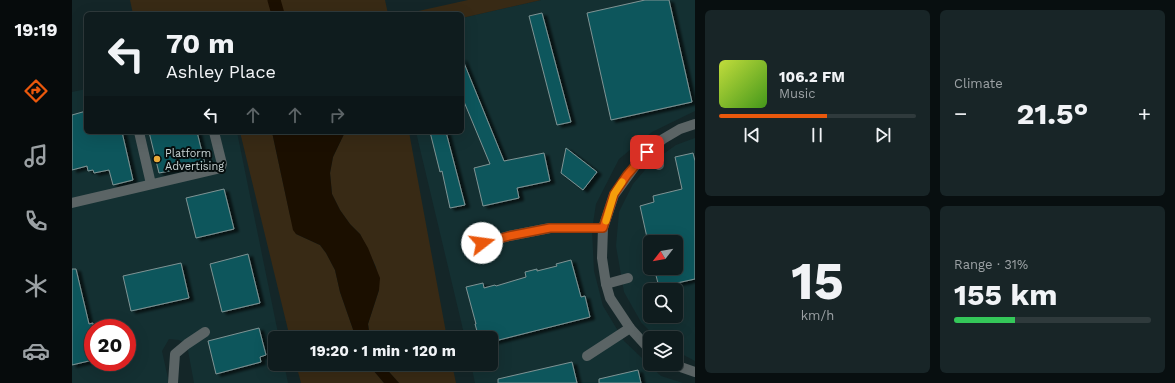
<!DOCTYPE html>
<html lang="en">
<head>
<meta charset="utf-8">
<style>
	body { margin:0; font-family:"Work Sans",sans-serif; background:#182527; color:#f1f3f6; height:100vh; display:flex; flex-direction:column; font-size:15px; white-space:nowrap }
	* { box-sizing:border-box; margin:0 }
	p { font-size:13px; color:#9ba1a4 }
	.icon { flex:none; width:22px; height:22px; fill:none; stroke:currentColor; stroke-width:2; stroke-linecap:round; stroke-linejoin:round }
	.map { position:relative; flex:1; overflow:hidden }
	.drawer { display:flex; flex-direction:column; gap:10px; padding:10px; background:#080f10; width:480px }
	.drawer>* { flex:none }
	.hud { position:absolute; left:12px; top:12px; width:380px; height:122px; border-radius:6px; box-shadow:0 4px 16px #0002,0 0 0 1px #2f3a3c; background:#0f1c1e; color:#f1f3f6; overflow:hidden }
	.needle { width:26px; rotate:239deg }
	.buttons { position:absolute; left:571px; top:235px; display:grid; gap:8px }
	.buttons a { display:grid; place-items:center; width:40px; height:40px; border-radius:6px; background:#0f1c1e; box-shadow:0 4px 16px #0002,0 0 0 1px #2f3a3c; font-size:20px }
	.speed { position:absolute; left:12px; top:319px; display:flex; gap:8px; font-size:20px; font-weight:700; text-align:center }
	.speed>* { display:grid; place-content:center; width:52px; height:52px; border-radius:50%; background:#0f1c1e; box-shadow:0 4px 16px #0002,0 0 0 1px #2f3a3c; line-height:1 }
	.speed .limit { border:6px solid #d22; background:#fff; color:#111 }
	.pin { position:absolute; display:grid; place-items:center; width:34px; height:34px; color:#fff; margin:-17px; border-radius:8px; box-shadow:0 2px 6px #0006 }
	.me { position:absolute; width:44px; margin:-22px; rotate:75deg; stroke-linejoin:round; filter:drop-shadow(0 0 3px #0008) }
	.turn { display:flex; align-items:center; gap:14px; height:84px; padding:0 16px; font-size:18px }
	.turn .icon { width:52px; height:52px; stroke-width:2.5 }
	.turn b { display:block; font-size:28px; line-height:34px }
	.lanes { display:flex; align-items:center; height:38px; padding:0 16px; background:#0003; justify-content:center; gap:20px; direction:ltr }
	.lanes .off { opacity:.35 }
	.big { font-size:30px; font-weight:700; line-height:1.1 }
	.drawer .widget { flex:1; display:flex; flex-direction:column; justify-content:center; gap:6px; min-width:0; padding:0 14px; border-radius:6px; background:#182527 }
	.drawer .dial { align-items:center; gap:0 }
	.dial b { font-size:52px; line-height:1 }
	.song { display:flex; align-items:center; gap:12px }
	.cover { width:48px; height:48px; border-radius:6px; background:linear-gradient(135deg,hsl(70 70% 55%),hsl(100 70% 35%)) }
	.played { height:4px; border-radius:2px; background:linear-gradient(90deg,#ea580c 55%,#2f3a3c 55%) }
	.keys { display:flex; justify-content:space-around; direction:ltr }
	.heat { display:flex; justify-content:space-between; align-items:center; font-size:22px; direction:ltr }
	.charge { height:6px; border-radius:3px; background:linear-gradient(90deg,#34c759 31%,#2f3a3c 0) }
	.drawer .tiles { flex:1; display:grid; gap:10px; grid-template-columns:repeat(2,1fr) }
	.trip { position:absolute; left:196px; top:331px; width:230px; height:40px; border-radius:6px; background:#0f1c1e; box-shadow:0 4px 16px #0002,0 0 0 1px #2f3a3c; font-weight:700; line-height:40px; text-align:center }
	main { display:flex; flex:1; min-height:0 }
	.tab-bar { display:flex; flex-direction:column; width:72px; justify-content:space-around; align-items:center; background:#060b0c; color:#9ba1a4 }
	.tab-bar .icon { width:28px; height:28px }
	.tab-bar .on { color:#ea580c }
	.tab-bar b { font-size:18px; color:#f1f3f6 }
	.map>svg:first-child { display:block }
	.built { fill:#143032; fill-rule:evenodd }
	.green { fill:#382a15 }
	.water { fill:#1b0f00 }
	.lines { fill:none; stroke-linecap:round; stroke-linejoin:round }
	.canal { stroke:#1b0f00; stroke-width:13 }
	.building { fill:#11575c; stroke:#7e9394; filter:url(#shadow) }
	.minor { stroke:#5b6465; stroke-width:10 }
	.route-casing { stroke:#983908; stroke-width:10 }
	.route { stroke:#ea580c; stroke-width:7 }
	.slow { stroke:#f59e0b; stroke-width:7 }
	.poi-dot { fill:#eaaa39; stroke:#060e0e; stroke-width:1.5 }
	.labels { text-anchor:middle; dominant-baseline:central; stroke-width:4; stroke-linejoin:round; paint-order:stroke }
	.poi-label { font-size:11px; fill:#cad5d5; stroke:#060e0e; text-anchor:start }
</style>
</head>
<body>
<main>
<nav class="tab-bar">
<b>19:19</b>
<svg class="icon on" aria-label="directions" viewBox="0 0 24 24"><path d="M12 3l9 9-9 9-9-9zM9 14v-3h6M13 9l2 2-2 2"/></svg>
<svg class="icon" aria-label="music" viewBox="0 0 24 24"><path d="M9 18V5l10-2v13"/><circle cx="6" cy="18" r="3"/><circle cx="16" cy="16" r="3"/></svg>
<svg class="icon" aria-label="phone" viewBox="0 0 24 24"><path d="M5 4h4l2 5-3 2q2 4 5 5l2-3 5 2v4C11 20 4 13 5 4z"/></svg>
<svg class="icon" aria-label="climate" viewBox="0 0 24 24"><path d="M12 3v18M4 7l16 10M4 17L20 7"/></svg>
<svg class="icon" aria-label="car" viewBox="0 0 24 24"><path d="M5 17H2v-5l4-1 3-4h7l3 4 3 1v5h-3M9 17h6M6 11h13"/><circle cx="7" cy="17" r="2"/><circle cx="17" cy="17" r="2"/></svg>
</nav>
<div class="map">
<svg width="623" height="383" viewBox="0 0 623 383">
	<defs>
		<filter id="shadow"><feDropShadow dx="4.5" dy="2.5" stdDeviation="1" flood-color="#0009"/></filter>
	</defs>
	<rect width="100%" height="100%" fill="#142628"/>
	<g class="built">
		<path d="M469,0H623V111L580,132L547,159L524,204L520,230L522,271L531,306L552,341L589,376L611,383H403L399,364H419V338H393L344,132H390V18Z"/>
		<path d="M14,89V132H165L207,338H203V364H212L216,383H122L115,345L107,340L97,339L90,351L97,383H0V92ZM21,328H55V362H21Z"/>
		<path d="M623,138V361L604,351V338H585L569,322L552,292L544,246L547,212L561,184L579,163L604,145ZM578,242H604V268H578ZM578,290H604V316H578Z"/>
	</g>
	<g class="green">
		<path d="M58,0H313L316,14H61Z"/>
		<path d="M396,0H469L390,18V14H333Z"/>
		<path d="M168,132H200L218,215L224,234L248,245L254,253L263,270L268,292L284,338H218Z"/>
		<path d="M273,132H337L375,338H298L296,324L307,290L304,267L288,234L278,224L268,210L260,194L258,173L261,157Z"/>
		<path d="M224,364H296L312,383H229Z"/>
		<path d="M310,364H380L384,383H327Z"/>
	</g>
	<g class="water">
		<path d="M200,132H273L261,157L258,173L260,194L268,210L278,224L288,234L296,248L308,278L307,290L296,324L298,338H284L268,292L263,270L254,253L248,245L224,234L221,230Z"/>
		<path d="M296,364H310L327,383H312Z"/>
	</g>
	<g class="lines">
		<path class="canal" d="M202,0L206,14"/>
	</g>
	<g class="building">
		<path d="M573,0H597L620,102L539,120L515,13Z"/>
		<path d="M470,13L499,122L485,125L457,16Z"/>
		<path d="M390,58L432,161L472,153L478,181L445,188L447,198L411,206L402,168L418,164L390,97Z"/>
		<path d="M14,111V132H50L61,180L41,185L37,170L22,173L21,170L16,171L15,166L0,170V115Z"/>
		<path d="M77,132H125L133,164L87,173Z"/>
		<path d="M358,132H374L393,205L378,208L370,171L368,172Z"/>
		<path d="M494,148L525,172L511,190L489,173Z"/>
		<path d="M621,153L623,161V279L587,287L582,268H604V242H576L568,206L582,202L581,196L610,189L603,157Z"/>
		<path d="M152,189L162,229L124,238L114,198Z"/>
		<path d="M176,254L188,303L150,312L138,264Z"/>
		<path d="M499,260L509,297L513,296L518,317L419,342V338H407L403,324H404L394,287L411,283L412,288L423,285L424,286L454,277L453,272L465,269V271L485,266L484,264Z"/>
		<path d="M109,263L117,298L59,311L51,276Z"/>
		<path d="M0,269H4L17,324L21,323V360L0,365Z"/>
		<path d="M187,328L194,355L188,357L189,362L144,374L136,341Z"/>
		<path d="M500,362L505,383H426V379Z"/>
		<path d="M566,370L569,383H527V379Z"/>
	</g>
	<g class="lines">
		<g class="minor">
			<path d="M67,132L79,184"/>
			<path d="M581,146L587,165"/>
			<path d="M0,203L145,169L149,167L150,164L142,132"/>
			<path d="M410,243L437,236L478,228H531"/>
			<path d="M534,284L556,278"/>
			<path d="M578,350L558,328L538,298L534,284L530,258L531,228L542,195L569,158L591,139L608,129L623,124"/>
			<path d="M515,356L558,328"/>
			<path d="M600,364L623,372"/>
			<path d="M101,383L103,354L115,344L133,332"/>
		</g>
	</g>
	<g class="lines">
		<defs>
			<path id="route" d="M410,243L437,236L478,228H531L542,194L555,175L575,152"/>
		</defs>
		<use href="#route" class="route-casing"/>
		<use href="#route" class="route"/>
		<path class="slow" d="M534,221L542,194L550,182"/>
	</g>
	<circle class="poi-dot" cx="85" cy="159" r="4"/>
	<g class="labels">
		<g class="poi-label">
			<text x="93" y="153">Platform<tspan x="93" dy="13">Advertising</tspan></text>
		</g>
	</g>
</svg>
<div class="buttons">
<a><svg class="needle" viewBox="-14 -14 28 28"><path d="M0-13l5 13h-10z" fill="#e53935"/><path d="M0 13l5-13h-10z" fill="#9ba1a4"/></svg></a>
<a><svg class="icon" aria-label="search" viewBox="0 0 24 24"><circle cx="10" cy="10" r="6"/><path d="M15 15l6 6"/></svg></a>
<a><svg class="icon" aria-label="layers" viewBox="0 0 24 24"><path d="M12 4l9 5-9 5-9-5zM3 14l9 5 9-5"/></svg></a>
</div>
<div class="speed"><div class="limit">20</div></div>
<div class="pin" style="left:575px;top:152px;background:#d93025"><svg class="icon" aria-label="arrive" viewBox="0 0 24 24"><path d="M6 21V4h12l-3 4 3 4H6"/></svg></div>
<svg class="me" style="left:410px;top:243px" viewBox="-20 -20 40 40"><circle r="19" fill="#fff"/><path d="M0-13L10 11 0 6-10 11z" fill="#ea580c"/></svg>
<div class="trip">19:20 · 1 min · 120 m</div>
<div class="hud">
<div class="turn"><svg class="icon" aria-label="left" viewBox="0 0 24 24"><path d="M17 20v-9H6M10 6l-5 5 5 5"/></svg><div><b>70 m</b>Ashley Place</div></div>
<div class="lanes"><svg class="icon" aria-label="left" viewBox="0 0 24 24"><path d="M17 20v-9H6M10 6l-5 5 5 5"/></svg><svg class="icon off" aria-label="ahead" viewBox="0 0 24 24"><path d="M12 20V5M6 11l6-6 6 6"/></svg><svg class="icon off" aria-label="ahead" viewBox="0 0 24 24"><path d="M12 20V5M6 11l6-6 6 6"/></svg><svg class="icon off" aria-label="right" viewBox="0 0 24 24"><path d="M7 20v-9h11M14 6l5 5-5 5"/></svg></div>
</div>
</div>
<section class="drawer">
<div class="tiles">
<div class="widget">
<div class="song"><i class="cover"></i><div><b>106.2 FM</b><p>Music</p></div></div>
<div class="played"></div>
<div class="keys"><svg class="icon" aria-label="previous" viewBox="0 0 24 24"><path d="M18 5L8 12l10 7zM5 5v14"/></svg><svg class="icon" aria-label="pause" viewBox="0 0 24 24"><path d="M8 5v14M16 5v14"/></svg><svg class="icon" aria-label="next" viewBox="0 0 24 24"><path d="M6 5l10 7-10 7zM19 5v14"/></svg></div>
</div>
<div class="widget"><p>Climate</p>
<div class="heat"><a>−</a><b class="big">21.5°</b><a>+</a></div>
</div>
<div class="widget dial"><b>15</b><p>km/h</p></div>
<div class="widget"><p>Range · 31%</p><b class="big">155 km</b><div class="charge"></div></div>
</div>
</section>
</main>
</body>
</html>
